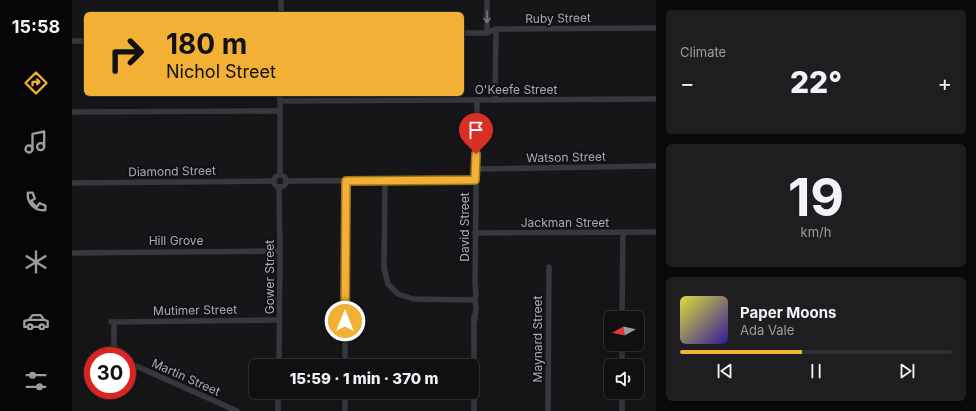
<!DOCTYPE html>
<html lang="en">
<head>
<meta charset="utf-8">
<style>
	body { margin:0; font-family:Inter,sans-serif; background:#1e1e20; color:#f1f3f6; height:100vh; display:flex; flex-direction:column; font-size:15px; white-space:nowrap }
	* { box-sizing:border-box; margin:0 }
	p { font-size:13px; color:#9c9d9f }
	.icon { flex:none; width:22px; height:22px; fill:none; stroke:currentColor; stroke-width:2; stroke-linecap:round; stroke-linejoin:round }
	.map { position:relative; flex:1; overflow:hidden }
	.panel { display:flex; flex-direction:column; gap:10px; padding:10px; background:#09090a; width:320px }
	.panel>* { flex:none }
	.hud { position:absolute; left:12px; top:12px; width:380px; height:84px; border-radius:6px; box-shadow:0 4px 16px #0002,0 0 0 1px #303032; background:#f2b134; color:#111; overflow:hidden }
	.needle { width:26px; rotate:262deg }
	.buttons { position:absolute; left:532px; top:311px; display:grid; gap:8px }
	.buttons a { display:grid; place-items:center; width:40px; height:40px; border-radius:6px; background:#101012; box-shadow:0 4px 16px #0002,0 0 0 1px #303032; font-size:20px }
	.speed { position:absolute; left:12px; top:347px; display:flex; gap:8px; font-size:20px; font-weight:700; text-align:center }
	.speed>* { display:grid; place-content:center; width:52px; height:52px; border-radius:50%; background:#101012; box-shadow:0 4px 16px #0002,0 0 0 1px #303032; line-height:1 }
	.speed .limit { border:6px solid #d22; background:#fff; color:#111 }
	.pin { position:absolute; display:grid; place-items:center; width:34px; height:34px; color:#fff; margin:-41px -17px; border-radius:50% 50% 50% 0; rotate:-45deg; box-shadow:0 0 4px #0007 }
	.pin .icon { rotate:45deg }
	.me { position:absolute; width:44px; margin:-22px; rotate:0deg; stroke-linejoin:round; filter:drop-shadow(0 0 3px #0008) }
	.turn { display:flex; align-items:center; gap:14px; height:84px; padding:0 16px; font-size:18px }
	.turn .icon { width:52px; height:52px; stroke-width:2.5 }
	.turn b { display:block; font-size:28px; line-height:34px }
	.big { font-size:30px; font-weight:800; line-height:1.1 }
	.panel .card { flex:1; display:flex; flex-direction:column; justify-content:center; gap:6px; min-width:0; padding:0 14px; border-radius:6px; background:#1e1e20 }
	.panel .dial { align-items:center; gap:0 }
	.dial b { font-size:52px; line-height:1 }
	.song { display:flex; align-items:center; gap:12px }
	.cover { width:48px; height:48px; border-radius:6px; background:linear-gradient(135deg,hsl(60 70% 55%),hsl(250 70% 35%)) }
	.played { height:4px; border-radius:2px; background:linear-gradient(90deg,#f2b134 45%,#303032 45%) }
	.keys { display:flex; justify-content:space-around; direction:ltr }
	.heat { display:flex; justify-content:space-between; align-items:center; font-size:22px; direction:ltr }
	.trip { position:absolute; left:177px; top:359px; width:230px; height:40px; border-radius:6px; background:#101012; box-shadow:0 4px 16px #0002,0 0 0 1px #303032; font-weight:800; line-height:40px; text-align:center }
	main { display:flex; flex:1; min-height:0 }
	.tabs { display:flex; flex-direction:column; width:72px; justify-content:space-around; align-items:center; background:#060607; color:#9c9d9f }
	.tabs .icon { width:28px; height:28px }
	.tabs .selected { color:#f2b134 }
	.tabs b { font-size:18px; color:#f1f3f6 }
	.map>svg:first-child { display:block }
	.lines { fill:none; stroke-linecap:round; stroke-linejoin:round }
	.minor { stroke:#37383d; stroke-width:5.5 }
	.oneway { stroke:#757881 }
	.route-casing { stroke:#9d7322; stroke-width:10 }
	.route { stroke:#f2b134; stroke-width:7 }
	.labels { text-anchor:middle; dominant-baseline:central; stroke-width:4; stroke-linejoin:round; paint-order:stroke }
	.street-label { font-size:12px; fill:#a8adb8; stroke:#111113 }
</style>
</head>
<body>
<main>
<nav class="tabs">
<b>15:58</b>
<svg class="icon selected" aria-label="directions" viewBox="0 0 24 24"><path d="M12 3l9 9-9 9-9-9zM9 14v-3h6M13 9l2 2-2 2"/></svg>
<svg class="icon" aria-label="music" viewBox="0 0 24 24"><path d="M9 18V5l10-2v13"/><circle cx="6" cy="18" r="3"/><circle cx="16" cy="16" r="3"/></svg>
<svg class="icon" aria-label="phone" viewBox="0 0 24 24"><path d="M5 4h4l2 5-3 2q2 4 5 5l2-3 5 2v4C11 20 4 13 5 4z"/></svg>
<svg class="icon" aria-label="climate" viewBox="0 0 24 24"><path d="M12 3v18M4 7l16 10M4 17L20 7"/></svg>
<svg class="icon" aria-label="car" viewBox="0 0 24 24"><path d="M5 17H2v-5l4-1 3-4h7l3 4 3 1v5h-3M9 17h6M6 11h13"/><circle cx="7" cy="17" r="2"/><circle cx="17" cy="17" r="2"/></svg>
<svg class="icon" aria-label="filters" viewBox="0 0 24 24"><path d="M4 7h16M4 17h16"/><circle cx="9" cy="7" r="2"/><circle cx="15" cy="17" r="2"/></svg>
</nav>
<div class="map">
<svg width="584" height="411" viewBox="0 0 584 411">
	<rect width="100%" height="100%" fill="#161618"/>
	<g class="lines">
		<g class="minor">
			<path d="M209,14V0"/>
			<path d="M390,33H415L424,29L584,28"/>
			<path d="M415,33V0"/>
			<path d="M0,41H14"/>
			<path d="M423,100L424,29"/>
			<path d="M208,101L584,99"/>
			<path d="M0,112L208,111"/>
			<path d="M404,169L584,166"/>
			<path d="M208,174V94"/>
			<circle cx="208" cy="181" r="6"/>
			<path d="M214,181L403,180"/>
			<path d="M313,181L312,268L316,284L326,294L341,299L403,300"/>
			<path d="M0,183L201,181"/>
			<path d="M403,233L584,232"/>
			<path d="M0,253L208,251"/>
			<path d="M550,318L551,232"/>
			<path d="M403,320L404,308L403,300L404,294L403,283L405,100"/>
			<path d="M39,322L207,320"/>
			<path d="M42,356V322"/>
			<path d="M55,362L165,411"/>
			<path d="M207,366L208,251L207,187"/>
			<path d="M273,366L274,181"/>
			<path d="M335,366H367"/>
			<path d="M550,366V344"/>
			<path d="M206,411V392"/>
			<path d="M273,411V392"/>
			<path d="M402,411V316"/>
			<path d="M476,411L477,267"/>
			<path d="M550,411V392"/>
		</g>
	</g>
	<defs><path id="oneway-shaft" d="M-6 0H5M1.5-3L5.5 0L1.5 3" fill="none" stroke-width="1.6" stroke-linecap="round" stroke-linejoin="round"/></defs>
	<use class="oneway" href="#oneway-shaft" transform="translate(415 17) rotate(90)"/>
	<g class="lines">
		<defs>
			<path id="route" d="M273,321L274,181L403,180L404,154"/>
		</defs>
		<use href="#route" class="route-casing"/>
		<use href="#route" class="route"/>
	</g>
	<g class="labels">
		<g class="street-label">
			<text transform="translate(486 18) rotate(-1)">Ruby Street</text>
			<text x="444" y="89">O'Keefe Street</text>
			<text transform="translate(494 157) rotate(-1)">Watson Street</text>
			<text transform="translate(100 171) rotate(-1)">Diamond Street</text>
			<text x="493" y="222">Jackman Street</text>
			<text transform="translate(392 227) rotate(-90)">David Street</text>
			<text x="104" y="240">Hill Grove</text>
			<text transform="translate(197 277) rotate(-90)">Gower Street</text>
			<text transform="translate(123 310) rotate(-1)">Mutimer Street</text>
			<text transform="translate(465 339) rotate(-90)">Maynard Street</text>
			<text transform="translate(114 377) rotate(24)">Martin Street</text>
		</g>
	</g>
</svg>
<div class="buttons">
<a><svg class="needle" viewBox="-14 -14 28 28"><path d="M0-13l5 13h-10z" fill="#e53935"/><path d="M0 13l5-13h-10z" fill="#9c9d9f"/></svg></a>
<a><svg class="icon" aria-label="sound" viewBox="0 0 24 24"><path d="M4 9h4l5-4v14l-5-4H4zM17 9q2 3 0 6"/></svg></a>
</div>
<div class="speed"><div class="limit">30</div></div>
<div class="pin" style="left:404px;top:154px;background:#d93025"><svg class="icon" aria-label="arrive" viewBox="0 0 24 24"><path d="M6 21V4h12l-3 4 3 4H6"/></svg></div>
<svg class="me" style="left:273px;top:321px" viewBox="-20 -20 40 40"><circle r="17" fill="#f2b134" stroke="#fff" stroke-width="3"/><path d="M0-11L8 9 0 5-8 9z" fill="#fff"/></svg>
<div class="trip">15:59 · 1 min · 370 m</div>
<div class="hud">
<div class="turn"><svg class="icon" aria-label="right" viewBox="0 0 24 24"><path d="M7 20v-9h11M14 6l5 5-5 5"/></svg><div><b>180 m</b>Nichol Street</div></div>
</div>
</div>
<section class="panel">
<div class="card"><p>Climate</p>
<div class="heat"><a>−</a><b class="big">22°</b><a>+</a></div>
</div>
<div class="card dial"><b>19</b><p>km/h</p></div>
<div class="card">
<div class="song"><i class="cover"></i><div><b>Paper Moons</b><p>Ada Vale</p></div></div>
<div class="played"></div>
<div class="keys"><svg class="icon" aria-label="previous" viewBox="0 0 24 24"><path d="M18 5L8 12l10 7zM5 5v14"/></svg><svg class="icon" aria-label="pause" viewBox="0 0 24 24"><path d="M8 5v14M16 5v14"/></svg><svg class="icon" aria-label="next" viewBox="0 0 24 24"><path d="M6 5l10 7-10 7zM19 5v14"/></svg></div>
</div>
</section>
</main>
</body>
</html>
